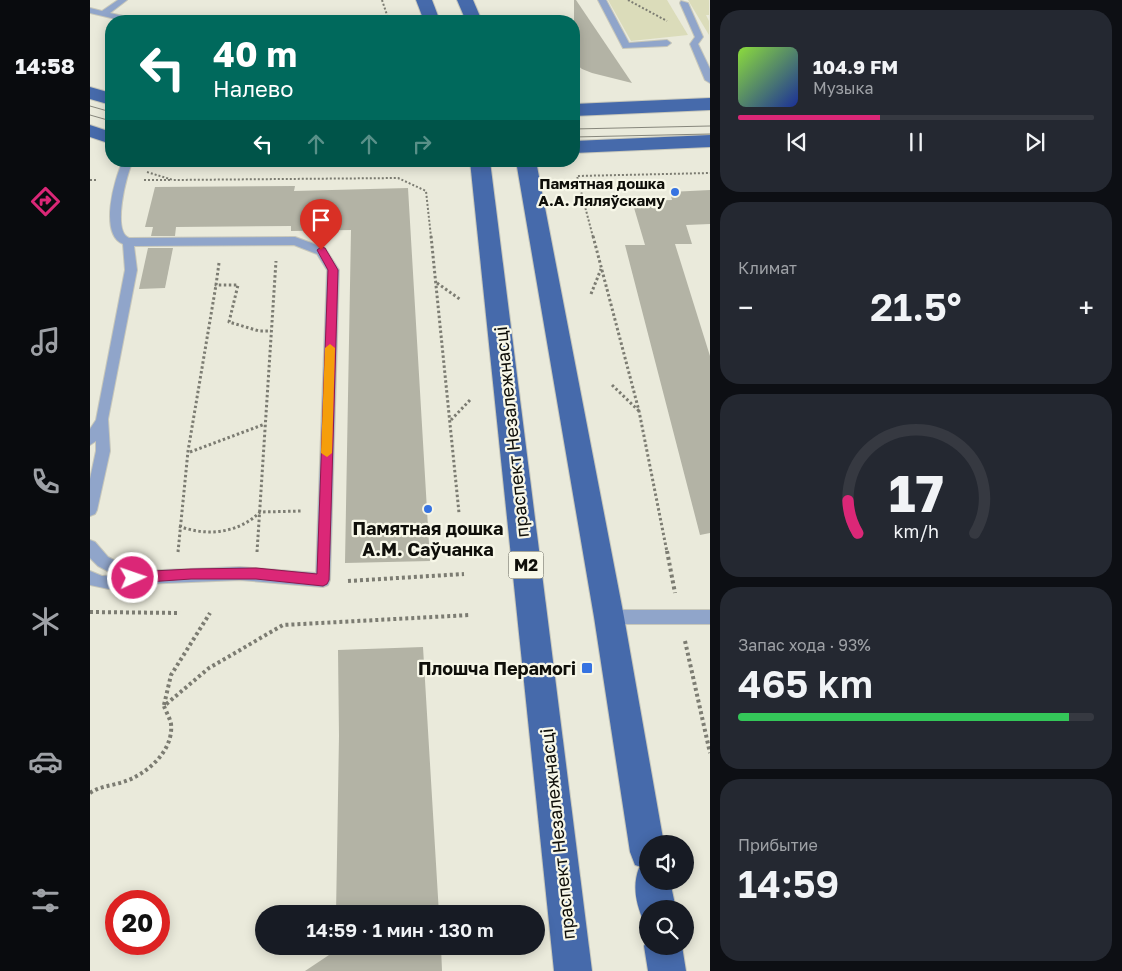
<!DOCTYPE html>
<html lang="ru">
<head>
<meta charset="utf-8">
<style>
	body { margin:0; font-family:"Golos Text",sans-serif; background:#242831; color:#f1f3f6; height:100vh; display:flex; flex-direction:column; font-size:19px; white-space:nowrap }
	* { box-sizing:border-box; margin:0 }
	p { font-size:16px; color:#9ea1a6 }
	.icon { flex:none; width:28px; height:28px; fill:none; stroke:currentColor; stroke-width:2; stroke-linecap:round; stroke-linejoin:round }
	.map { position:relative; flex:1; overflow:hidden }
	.sheet { display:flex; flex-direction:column; gap:10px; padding:10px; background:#0d0f14; width:412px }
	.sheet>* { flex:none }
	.banner { position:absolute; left:15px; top:15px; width:475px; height:152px; border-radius:20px; box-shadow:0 2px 12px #0003; background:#00695c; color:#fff; overflow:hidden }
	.tools { position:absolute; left:549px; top:835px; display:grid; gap:10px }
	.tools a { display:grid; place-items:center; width:55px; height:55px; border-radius:50%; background:#171b24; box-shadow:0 2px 12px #0003; font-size:25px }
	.speed { position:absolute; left:15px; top:890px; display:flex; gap:10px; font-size:25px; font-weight:700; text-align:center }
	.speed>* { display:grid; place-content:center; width:65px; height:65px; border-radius:50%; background:#171b24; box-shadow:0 2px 12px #0003; line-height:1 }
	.speed .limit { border:8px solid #d22; background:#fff; color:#111 }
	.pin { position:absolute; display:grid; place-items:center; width:42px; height:42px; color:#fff; margin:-51px -21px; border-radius:50% 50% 50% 0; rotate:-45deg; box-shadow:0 0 5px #0007 }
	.pin .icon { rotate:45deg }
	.me { position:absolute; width:55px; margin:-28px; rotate:87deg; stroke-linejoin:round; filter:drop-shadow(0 0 4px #0008) }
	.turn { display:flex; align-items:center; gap:18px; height:105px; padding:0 25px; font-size:22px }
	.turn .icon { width:65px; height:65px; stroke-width:2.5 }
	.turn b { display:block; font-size:35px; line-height:42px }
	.lanes { display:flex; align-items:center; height:48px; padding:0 25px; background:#0003; justify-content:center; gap:25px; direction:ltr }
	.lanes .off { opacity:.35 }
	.big { font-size:38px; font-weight:600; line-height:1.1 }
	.sheet .widget { flex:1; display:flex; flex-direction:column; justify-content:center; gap:8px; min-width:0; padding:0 18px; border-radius:20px; background:#242831 }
	.sheet .dial { align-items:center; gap:0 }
	.dial svg { height:130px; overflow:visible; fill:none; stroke:#363941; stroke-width:7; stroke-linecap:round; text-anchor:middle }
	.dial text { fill:#f1f3f6; stroke:none }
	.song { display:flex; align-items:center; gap:15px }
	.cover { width:60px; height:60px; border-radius:8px; background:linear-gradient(135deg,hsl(90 70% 55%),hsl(230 70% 35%)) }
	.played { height:5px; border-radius:2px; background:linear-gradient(90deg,#db2777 40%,#363941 40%) }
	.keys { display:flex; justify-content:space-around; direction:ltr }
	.heat { display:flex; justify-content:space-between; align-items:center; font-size:28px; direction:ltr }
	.charge { height:8px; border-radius:4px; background:linear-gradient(90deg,#34c759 93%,#363941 0) }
	.trip { position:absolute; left:165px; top:905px; width:290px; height:50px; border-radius:25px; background:#171b24; box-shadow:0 2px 12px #0003; font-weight:600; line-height:50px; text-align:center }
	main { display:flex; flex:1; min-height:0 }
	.tabs { display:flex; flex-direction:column; width:90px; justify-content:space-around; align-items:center; background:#090b0e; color:#9ea1a6 }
	.tabs .icon { width:35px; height:35px }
	.tabs .active { color:#db2777 }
	.tabs b { font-size:22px; color:#f1f3f6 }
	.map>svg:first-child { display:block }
	.green { fill:#dbdcba }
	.building { fill:#b3b3a5 }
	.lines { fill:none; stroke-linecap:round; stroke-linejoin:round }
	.lane-casing { stroke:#c7c7ba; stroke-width:2 }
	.primary-casing { stroke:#c7c7ba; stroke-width:2 }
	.path-far2 { stroke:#7c7c72; stroke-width:2; stroke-dasharray:2 2; stroke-linecap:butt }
	.path-far1 { stroke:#7c7c72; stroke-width:3; stroke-dasharray:2.5 2.5; stroke-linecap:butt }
	.path { stroke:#7c7c72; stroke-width:4; stroke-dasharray:3 3; stroke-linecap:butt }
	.lane { fill:#90a5ca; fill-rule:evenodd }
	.primary { fill:#466aab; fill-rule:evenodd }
	.tram { stroke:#87877c; stroke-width:1 }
	.route { fill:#db2777; stroke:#8e194d }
	.slow { fill:#f59e0b }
	.poi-dot { fill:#3673e1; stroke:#f7f7e8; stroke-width:2 }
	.labels { text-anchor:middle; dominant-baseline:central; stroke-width:4.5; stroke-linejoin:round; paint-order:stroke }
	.far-poi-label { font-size:15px; font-weight:bold; fill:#0f0f0a; stroke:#f7f7e8; text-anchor:end }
	.shield { fill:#f7f7e8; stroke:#55554d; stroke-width:1 }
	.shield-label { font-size:16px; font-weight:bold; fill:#0f0f0a }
	.street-label { font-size:18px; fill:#0f0f0a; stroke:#f7f7e8 }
	.poi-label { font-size:18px; font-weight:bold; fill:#0f0f0a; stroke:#f7f7e8 }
</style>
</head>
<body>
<main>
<nav class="tabs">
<b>14:58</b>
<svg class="icon active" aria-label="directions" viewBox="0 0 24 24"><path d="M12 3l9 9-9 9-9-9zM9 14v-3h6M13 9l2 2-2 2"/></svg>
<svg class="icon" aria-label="music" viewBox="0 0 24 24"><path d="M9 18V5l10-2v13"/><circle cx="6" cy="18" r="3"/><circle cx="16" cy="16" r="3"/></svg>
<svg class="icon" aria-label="phone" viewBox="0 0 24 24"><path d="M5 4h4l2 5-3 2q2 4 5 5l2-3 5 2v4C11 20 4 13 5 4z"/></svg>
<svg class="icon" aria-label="climate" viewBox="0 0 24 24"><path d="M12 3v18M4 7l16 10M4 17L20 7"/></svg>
<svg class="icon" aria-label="car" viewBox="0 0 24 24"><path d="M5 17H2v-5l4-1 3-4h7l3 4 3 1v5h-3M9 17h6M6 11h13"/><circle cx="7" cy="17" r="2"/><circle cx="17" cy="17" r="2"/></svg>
<svg class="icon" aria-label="filters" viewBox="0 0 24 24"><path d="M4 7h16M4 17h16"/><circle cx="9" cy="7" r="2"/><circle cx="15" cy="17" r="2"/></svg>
</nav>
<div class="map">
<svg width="620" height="971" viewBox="0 0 620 971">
	<rect width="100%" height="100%" fill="#eaeadb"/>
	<g class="green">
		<path d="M518,0H577L598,35L541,41Z"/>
		<path d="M598,0H619V15H616L619,21V35Z"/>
	</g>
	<g class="building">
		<path d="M484,0H486L542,83L502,73L492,69L484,63Z"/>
		<path d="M205,186L204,191L318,188L340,561L255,563L261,230L201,231V226L86,227L85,236H61L63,227H55L65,187Z"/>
		<path d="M620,190V224L596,225L602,244H585L620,356V533L610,535L535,245H555L542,201L582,200L580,192Z"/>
		<path d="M58,248H83L75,288L49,289Z"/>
		<path d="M333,647L349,914H246L249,736L248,650Z"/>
		<path d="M245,946H351L352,971H215L245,951Z"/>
	</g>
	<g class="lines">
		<defs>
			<g id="lane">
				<path d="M28,0H37L20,13L46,19L47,21H34L0,13V8L12,11Z"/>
				<path d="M508,0H516L539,43L577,40L581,43L577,46L533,48Z"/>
				<path d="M591,1L598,3L613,37L608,44L620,69V83L615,80L600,44L605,37L590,3Z"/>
				<path d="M33,161H43C36,175 22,232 39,238L205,237L235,248L249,270L240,580L238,585L233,587L150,580L52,584L19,589L0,585V571L12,576L25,575L8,566L0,558V540L5,542L18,557L46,571L150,567L226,573L237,270L227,254L204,245L44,246L47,270L18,419L20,451L7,510L5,514L0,516V479L6,451V441L0,445V429L6,420L35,270L33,244C9,235 24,179 33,161Z"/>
				<path d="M519,610H620V624H519L514,622L511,617L514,612Z"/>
			</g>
			<g id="primary">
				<path d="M326,0H342L350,21H334Z"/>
				<path d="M367,0H383L392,21H376Z"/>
				<path d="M0,87L21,93V105L0,99Z"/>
				<path d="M620,98V110L484,116V104Z"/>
				<path d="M0,125L21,132V144L0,137Z"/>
				<path d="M620,135V147L484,153V141Z"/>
				<path d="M380,161H400L502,971H464Z"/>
				<path d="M426,161H446L534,617L574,844H558V881H580L586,909H558V924L554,922C546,904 542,886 549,868L551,867L545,865L540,852L504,617Z"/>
				<path d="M558,938V946H592L596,971H558L554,946Z"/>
			</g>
		</defs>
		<use href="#lane" class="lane-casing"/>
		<use href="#primary" class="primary-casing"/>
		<g class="path-far2">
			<path d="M292,0L299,21"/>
			<path d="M538,0L577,21"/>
			<path d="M57,172L83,180L308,178L336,191L341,237"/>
			<path d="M0,180H8"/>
			<path d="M54,180H80"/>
			<path d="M503,237L487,176L620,173"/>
		</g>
		<g class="path-far1">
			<path d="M341,236L369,513"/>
			<path d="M503,236L549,411L577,552"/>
			<path d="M129,263L126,285H148L139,322L169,331H181"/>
			<path d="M347,283L371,300"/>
			<path d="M501,294L511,269"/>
			<path d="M522,385L549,411"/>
			<path d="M361,420L381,399"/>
			<path d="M100,452L175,424"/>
			<path d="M89,526C117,537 149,533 170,512L212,511"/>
			<path d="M88,552L98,451L126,285"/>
			<path d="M167,552L186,261"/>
		</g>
		<g class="path">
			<path d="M577,551L585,593"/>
			<path d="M258,581L374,574"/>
			<path d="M0,612L90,613"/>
			<path d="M595,641L620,753"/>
			<path d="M74,705L81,675L120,613"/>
			<path d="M0,793C10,786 21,786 33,782C56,775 84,751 81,724C80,718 76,712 74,706L119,668L193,625L380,615"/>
		</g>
		<use href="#lane" class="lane"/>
		<use href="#primary" class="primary"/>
		<g class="tram">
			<path d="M0,106L21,112"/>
			<path d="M0,115L21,121"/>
			<path d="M484,129L620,126"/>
			<path d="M484,137L620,134"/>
		</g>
	</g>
	<path class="route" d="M231,247L235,248L248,270L239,580L237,584L233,586L166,579H101L43,583L38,581L37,578L38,574L43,572L101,569L166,568L227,574L238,270L227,250Z"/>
	<path class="slow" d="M240,344L245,348L242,453L237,457L231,453L235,348Z"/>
	<g class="poi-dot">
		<circle cx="585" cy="192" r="5"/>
		<circle cx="338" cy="509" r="5"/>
		<rect x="491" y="662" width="12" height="12" rx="2.5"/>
	</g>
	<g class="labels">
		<g class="far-poi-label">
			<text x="575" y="183">Памятная дошка<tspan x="575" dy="17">А.А. Ляляўскаму</tspan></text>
		</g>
		<rect class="shield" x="418.5" y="551.5" width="35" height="27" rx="4"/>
		<g class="shield-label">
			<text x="436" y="565">М2</text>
		</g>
		<g class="street-label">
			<text transform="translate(421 432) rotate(-96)">праспект Незалежнасці</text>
			<text transform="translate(467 834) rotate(-96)">праспект Незалежнасці</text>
		</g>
		<g class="poi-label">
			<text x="338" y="528">Памятная дошка<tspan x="338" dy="21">А.М. Саўчанка</tspan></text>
			<text x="486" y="668" text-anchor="end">Плошча Перамогі</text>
		</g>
	</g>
</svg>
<div class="tools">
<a><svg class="icon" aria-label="sound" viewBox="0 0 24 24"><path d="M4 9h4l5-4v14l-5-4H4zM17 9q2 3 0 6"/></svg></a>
<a><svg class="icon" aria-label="search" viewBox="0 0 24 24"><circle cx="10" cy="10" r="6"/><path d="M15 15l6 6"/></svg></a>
</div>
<div class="speed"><div class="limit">20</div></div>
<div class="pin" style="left:231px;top:250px;background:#d93025"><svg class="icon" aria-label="arrive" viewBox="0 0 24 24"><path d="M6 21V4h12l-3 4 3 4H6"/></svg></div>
<svg class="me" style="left:43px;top:578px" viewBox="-20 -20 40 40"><circle r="17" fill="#db2777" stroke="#fff" stroke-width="3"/><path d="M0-11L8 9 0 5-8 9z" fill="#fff"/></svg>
<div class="trip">14:59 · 1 мин · 130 m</div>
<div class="banner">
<div class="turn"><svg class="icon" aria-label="left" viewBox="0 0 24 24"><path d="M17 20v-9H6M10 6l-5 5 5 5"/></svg><div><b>40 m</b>Налево</div></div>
<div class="lanes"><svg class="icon" aria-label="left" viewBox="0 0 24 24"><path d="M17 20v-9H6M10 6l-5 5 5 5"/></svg><svg class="icon off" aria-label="ahead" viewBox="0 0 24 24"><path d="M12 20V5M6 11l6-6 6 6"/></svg><svg class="icon off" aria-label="ahead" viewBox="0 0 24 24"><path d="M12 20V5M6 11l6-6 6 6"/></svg><svg class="icon off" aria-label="right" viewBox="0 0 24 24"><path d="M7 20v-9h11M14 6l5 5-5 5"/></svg></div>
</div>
</div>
<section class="sheet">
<div class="widget">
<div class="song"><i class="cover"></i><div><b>104.9 FM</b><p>Музыка</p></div></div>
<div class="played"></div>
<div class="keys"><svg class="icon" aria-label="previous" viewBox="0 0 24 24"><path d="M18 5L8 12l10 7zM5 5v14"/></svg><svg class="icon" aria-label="pause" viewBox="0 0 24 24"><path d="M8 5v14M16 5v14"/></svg><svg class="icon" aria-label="next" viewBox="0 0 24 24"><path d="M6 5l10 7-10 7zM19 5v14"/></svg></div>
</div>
<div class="widget"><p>Климат</p>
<div class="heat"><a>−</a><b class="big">21.5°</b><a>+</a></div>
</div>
<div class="widget dial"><svg viewBox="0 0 100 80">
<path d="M14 69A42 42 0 1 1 86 69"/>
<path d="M14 69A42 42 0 0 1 8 49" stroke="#db2777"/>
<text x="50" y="56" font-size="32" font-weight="700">17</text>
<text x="50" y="72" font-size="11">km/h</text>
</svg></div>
<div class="widget"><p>Запас хода · 93%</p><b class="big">465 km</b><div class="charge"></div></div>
<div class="widget"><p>Прибытие</p><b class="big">14:59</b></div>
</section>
</main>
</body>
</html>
